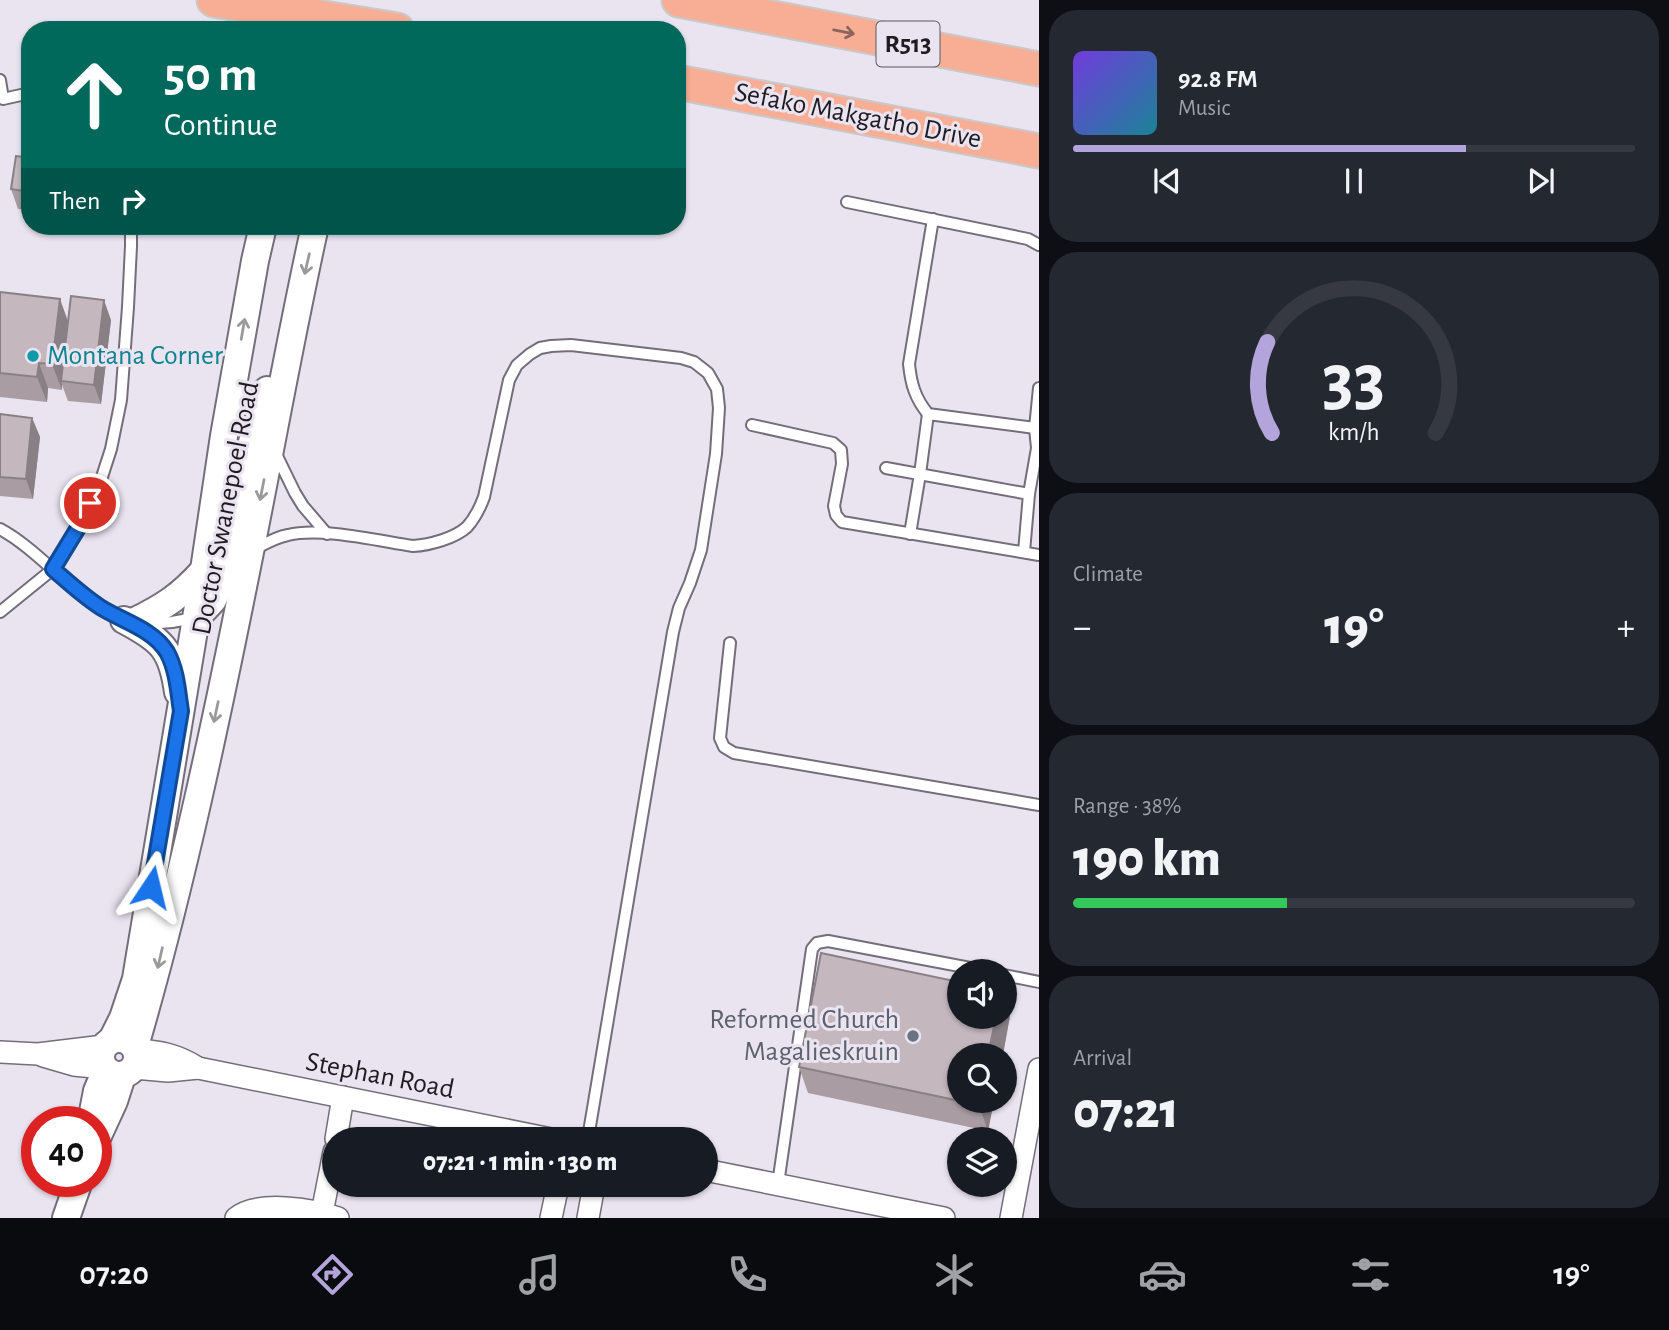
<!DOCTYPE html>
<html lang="en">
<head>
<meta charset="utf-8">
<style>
	body { margin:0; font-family:"Alegreya Sans",sans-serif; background:#242831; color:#f1f3f6; height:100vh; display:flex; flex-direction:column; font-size:26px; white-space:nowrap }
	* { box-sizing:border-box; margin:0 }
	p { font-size:23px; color:#9ea1a6 }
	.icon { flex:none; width:38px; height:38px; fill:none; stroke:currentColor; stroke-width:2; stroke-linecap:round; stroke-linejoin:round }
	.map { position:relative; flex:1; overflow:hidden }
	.side { display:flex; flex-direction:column; gap:10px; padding:10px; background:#0d0f14; width:630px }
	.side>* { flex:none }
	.banner { position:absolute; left:21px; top:21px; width:665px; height:214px; border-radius:28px; box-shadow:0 2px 5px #0004; background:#00695c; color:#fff; overflow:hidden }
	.controls { position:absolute; left:947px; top:959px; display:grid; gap:14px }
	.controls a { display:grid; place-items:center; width:70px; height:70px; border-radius:50%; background:#171b24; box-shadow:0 2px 5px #0004; font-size:35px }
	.speed { position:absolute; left:21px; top:1106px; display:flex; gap:14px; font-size:35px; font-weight:700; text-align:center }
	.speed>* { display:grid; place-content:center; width:91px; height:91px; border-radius:50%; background:#171b24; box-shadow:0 2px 5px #0004; line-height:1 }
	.speed .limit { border:10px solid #d22; background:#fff; color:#111 }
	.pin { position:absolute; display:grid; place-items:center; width:60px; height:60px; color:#fff; margin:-30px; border:4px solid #fff; border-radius:50%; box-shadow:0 2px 7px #0007 }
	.me { position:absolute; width:77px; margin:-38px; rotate:10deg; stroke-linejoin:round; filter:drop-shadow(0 0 5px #0008) }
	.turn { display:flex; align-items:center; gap:24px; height:147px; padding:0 28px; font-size:32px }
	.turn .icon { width:91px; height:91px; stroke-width:2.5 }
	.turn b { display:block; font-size:49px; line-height:60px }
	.then { display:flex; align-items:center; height:66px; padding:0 28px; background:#0003; gap:14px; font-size:26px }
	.big { font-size:52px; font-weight:800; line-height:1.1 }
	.side .tile { flex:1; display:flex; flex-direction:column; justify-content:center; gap:10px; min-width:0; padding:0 24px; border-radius:28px; background:#242831 }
	.side .dial { align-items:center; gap:0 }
	.dial svg { height:182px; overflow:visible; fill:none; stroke:#363941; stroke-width:7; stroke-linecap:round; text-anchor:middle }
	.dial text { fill:#f1f3f6; stroke:none }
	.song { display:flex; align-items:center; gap:21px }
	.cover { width:84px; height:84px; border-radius:10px; background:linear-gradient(135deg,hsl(260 70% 55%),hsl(190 70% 35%)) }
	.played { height:7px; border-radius:4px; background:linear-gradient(90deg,#b4a4dc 70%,#363941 70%) }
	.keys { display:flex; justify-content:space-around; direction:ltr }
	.heat { display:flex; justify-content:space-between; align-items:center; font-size:38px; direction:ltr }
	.charge { height:10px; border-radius:5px; background:linear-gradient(90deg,#34c759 38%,#363941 0) }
	.trip { position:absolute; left:322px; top:1127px; width:396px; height:70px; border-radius:35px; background:#171b24; box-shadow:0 2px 5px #0004; font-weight:800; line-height:70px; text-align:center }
	.tab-bar { display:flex; height:112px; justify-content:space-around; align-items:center; background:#090b0e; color:#9ea1a6 }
	.tab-bar .icon { width:49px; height:49px }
	.tab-bar .active { color:#b4a4dc }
	.tab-bar b { font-size:32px; color:#f1f3f6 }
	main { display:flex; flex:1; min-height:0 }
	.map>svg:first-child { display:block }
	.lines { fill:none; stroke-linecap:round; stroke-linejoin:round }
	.service-casing { stroke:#736e79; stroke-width:14 }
	.minor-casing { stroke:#736e79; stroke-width:24 }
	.tertiary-casing { stroke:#736e79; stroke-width:30 }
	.primary-casing { stroke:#c9c9ca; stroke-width:37 }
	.service { stroke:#fff; stroke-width:10 }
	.minor { stroke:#fff; stroke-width:21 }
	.tertiary { stroke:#fff; stroke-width:26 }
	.primary { stroke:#f8ad95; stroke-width:33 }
	.wall { fill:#a99da3 }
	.shaded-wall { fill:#898085 }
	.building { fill:#c4b7be; stroke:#898085; stroke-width:2 }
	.oneway { stroke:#8b645b }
	.oneway2 { stroke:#9a999b }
	.route-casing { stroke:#114b97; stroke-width:18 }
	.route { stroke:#1a73e8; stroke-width:12 }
	.culture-dot { fill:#0f9aa8; stroke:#eae4f1; stroke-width:2.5 }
	.worship-dot { fill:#6b7280; stroke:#eae4f1; stroke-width:2.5 }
	.labels { text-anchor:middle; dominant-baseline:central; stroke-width:6; stroke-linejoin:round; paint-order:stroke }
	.shield { fill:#eae4f1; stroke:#5b585f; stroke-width:2 }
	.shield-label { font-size:26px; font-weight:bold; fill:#1e1c21 }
	.street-label { font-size:28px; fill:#1e1c21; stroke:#eae4f1 }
	.culture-label { font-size:28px; fill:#0d838f; stroke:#eae4f1; text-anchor:start }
	.worship-label { font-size:28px; fill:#5b616d; stroke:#eae4f1; text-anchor:end }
</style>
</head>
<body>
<main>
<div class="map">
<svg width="1039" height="1218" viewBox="0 0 1039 1218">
	<rect width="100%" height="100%" fill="#eae4f1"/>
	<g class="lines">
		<defs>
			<g id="service">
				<path d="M0,80L3,99L30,93"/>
				<path d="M847,202L1028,239L1039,245"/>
				<path d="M933,219L909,364C911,384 915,398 928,414L1035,428L1039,388"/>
				<path d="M752,425L833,443L841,450L842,464L834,506L836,515L842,522L1039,555"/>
				<path d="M275,452L295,493L303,506L327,534"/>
				<path d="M886,468L1029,494L1024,552"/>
				<path d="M1029,494L1037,448L1035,428L1039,427"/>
				<path d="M0,529C31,546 54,573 82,594C95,604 110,612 124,620"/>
				<path d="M910,534L920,474L928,414"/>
				<path d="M253,550C264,544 276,537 288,535C321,527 379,541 413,546C430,545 455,538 467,527C475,518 480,508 484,497L509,380L517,365L530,354L540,348L551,346L571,345L681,358L694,362L708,373L717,389L719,408L716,454L701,550L690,583L679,608L673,632L589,1132L594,1139"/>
				<path d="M0,612L53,569L81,523L100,483L111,449L121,400L128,307L131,246V226"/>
				<path d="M147,624L172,622L194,618"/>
				<path d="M730,643L720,738L724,747L734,753L1039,805"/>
				<path d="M1004,975L1039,982"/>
				<path d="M575,1139L589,1132"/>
				<path d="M778,1184L812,949L817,943L828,941L986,971"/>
			</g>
			<g id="minor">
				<path d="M136,1050C159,1051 178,1055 198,1068"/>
				<path d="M0,1052L38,1054L104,1046"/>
				<path d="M43,1056L74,1065L104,1068"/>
				<path d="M134,1068L168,1071L198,1068L551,1139"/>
				<path d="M336,1139L343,1097"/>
				<path d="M705,1170L944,1218"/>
				<path d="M322,1213L334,1152"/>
				<path d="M236,1218C257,1200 313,1209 338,1218"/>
				<path d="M551,1218L558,1185"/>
				<path d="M588,1218L594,1185"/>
				<path d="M1011,1218L1039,1069"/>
			</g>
			<g id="tertiary">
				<path d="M199,615L213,600L222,580L244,470L267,390"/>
				<path d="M124,620C162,640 172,649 178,692"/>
				<path d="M133,622C164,607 181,596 204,570"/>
				<circle cx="119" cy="1057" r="18"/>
				<path d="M112,1040L123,1018L136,979L204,570L224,436L255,261L263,226"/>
				<path d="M135,1046C182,884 217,718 250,552C272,443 291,334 315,226"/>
				<path d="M91,1122L97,1091L106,1070"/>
				<path d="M96,1140L114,1101L122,1076"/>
				<path d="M66,1218L79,1181"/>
			</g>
			<g id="primary">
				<path d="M214,0L397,30"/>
				<path d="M679,0L1039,69"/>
				<path d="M677,82L1039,151"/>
			</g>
		</defs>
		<use href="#service" class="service-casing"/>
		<use href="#minor" class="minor-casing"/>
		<use href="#tertiary" class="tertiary-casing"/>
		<use href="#primary" class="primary-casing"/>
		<use href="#service" class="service"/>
		<use href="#minor" class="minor"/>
		<use href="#tertiary" class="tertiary"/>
		<use href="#primary" class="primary"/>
	</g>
	<g class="wall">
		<path d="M30,158V210L18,209L11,189Z"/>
		<path d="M0,292L68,322L111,320L101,404L68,401L62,385V390L48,388L47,402L0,397Z"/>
		<path d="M0,414L32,418L40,437L33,499L0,496Z"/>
		<path d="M1004,1000L1010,1016L988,1131L808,1093L799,1067L1004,1017Z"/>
	</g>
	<g class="shaded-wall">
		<path d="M60,299L69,324L61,381L62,385V390L52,364Z"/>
		<path d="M104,300L111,320L101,404L94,385Z"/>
		<path d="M39,363L48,388L47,402L37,377Z"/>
		<path d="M32,418L40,437L33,499L26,479Z"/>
		<path d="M1004,1000L1010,1016L1003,1055H988L996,1017H1004Z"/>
		<path d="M980,1101H994L988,1131L979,1105Z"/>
	</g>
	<g class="building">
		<path d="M16,156L30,158V192L11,189Z"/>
		<path d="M0,292L60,299L52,364L39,363L37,377L0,373Z"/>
		<path d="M71,296L104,300L94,385L61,381Z"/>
		<path d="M0,414L32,418L26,479L0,477Z"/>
		<path d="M821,953L959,982V1017H996L988,1055H959V1101H980L979,1105L799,1067Z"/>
	</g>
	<defs><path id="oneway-shaft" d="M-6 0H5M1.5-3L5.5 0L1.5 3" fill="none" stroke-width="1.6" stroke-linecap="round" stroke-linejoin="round" transform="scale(1.75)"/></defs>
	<use class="oneway" href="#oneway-shaft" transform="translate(844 32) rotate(11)"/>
	<g class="oneway2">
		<use href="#oneway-shaft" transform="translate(307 264) rotate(103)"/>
		<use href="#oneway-shaft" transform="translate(243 329) rotate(-80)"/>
		<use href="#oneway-shaft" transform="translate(262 490) rotate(101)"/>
		<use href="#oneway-shaft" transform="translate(216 712) rotate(102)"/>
		<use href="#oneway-shaft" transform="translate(160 958) rotate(103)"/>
	</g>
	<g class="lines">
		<defs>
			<path id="route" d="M90,503L81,523L53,569C68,582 83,596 100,607C122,621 153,629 167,652C177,670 178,692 181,711L151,887"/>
		</defs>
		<use href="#route" class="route-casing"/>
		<use href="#route" class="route"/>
	</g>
	<circle class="culture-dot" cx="33" cy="356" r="7"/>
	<circle class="worship-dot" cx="913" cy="1036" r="7"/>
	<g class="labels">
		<rect class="shield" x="876.5" y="21.5" width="63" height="45" rx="5"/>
		<g class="shield-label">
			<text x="908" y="44">R513</text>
		</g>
		<g class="street-label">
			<text transform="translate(858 116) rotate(11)">Sefako Makgatho Drive</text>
			<text transform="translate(226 508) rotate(-79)">Doctor Swanepoel Road</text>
			<text transform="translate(380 1076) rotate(11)">Stephan Road</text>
		</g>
		<g class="culture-label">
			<text x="47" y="356">Montana Corner</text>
		</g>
		<g class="worship-label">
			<text x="899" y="1020">Reformed Church<tspan x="899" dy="32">Magalieskruin</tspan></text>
		</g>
	</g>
</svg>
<div class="controls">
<a><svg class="icon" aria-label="sound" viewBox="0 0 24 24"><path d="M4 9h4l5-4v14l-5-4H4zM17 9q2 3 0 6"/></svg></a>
<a><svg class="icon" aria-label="search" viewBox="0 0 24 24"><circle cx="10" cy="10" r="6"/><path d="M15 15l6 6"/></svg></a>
<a><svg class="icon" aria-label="layers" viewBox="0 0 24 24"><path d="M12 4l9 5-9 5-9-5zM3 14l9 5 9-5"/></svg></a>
</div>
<div class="speed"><div class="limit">40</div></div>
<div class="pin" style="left:90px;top:503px;background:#d93025"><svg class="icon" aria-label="arrive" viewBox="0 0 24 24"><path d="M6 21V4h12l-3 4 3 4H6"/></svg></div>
<svg class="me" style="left:151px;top:887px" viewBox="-20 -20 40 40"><path d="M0-17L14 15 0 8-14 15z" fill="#1a73e8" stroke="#fff" stroke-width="4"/></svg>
<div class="trip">07:21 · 1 min · 130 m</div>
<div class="banner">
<div class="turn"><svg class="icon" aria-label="ahead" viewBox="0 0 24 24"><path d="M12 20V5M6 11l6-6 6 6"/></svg><div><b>50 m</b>Continue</div></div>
<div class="then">Then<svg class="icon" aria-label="right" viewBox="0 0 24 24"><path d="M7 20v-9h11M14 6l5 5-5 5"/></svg></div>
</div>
</div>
<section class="side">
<div class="tile">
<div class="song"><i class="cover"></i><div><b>92.8 FM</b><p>Music</p></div></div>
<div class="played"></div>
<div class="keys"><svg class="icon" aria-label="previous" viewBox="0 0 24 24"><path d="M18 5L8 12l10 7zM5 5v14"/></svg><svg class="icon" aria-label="pause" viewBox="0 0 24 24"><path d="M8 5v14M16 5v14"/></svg><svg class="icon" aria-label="next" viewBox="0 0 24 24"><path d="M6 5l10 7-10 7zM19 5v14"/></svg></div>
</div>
<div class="tile dial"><svg viewBox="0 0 100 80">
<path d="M14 69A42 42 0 1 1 86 69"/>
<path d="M14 69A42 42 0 0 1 12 29" stroke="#b4a4dc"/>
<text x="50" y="56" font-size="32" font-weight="700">33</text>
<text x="50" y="72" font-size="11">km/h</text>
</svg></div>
<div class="tile"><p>Climate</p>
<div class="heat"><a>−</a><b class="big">19°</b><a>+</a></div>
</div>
<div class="tile"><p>Range · 38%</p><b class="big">190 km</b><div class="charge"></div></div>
<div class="tile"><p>Arrival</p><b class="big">07:21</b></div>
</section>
</main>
<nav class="tab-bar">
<b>07:20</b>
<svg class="icon active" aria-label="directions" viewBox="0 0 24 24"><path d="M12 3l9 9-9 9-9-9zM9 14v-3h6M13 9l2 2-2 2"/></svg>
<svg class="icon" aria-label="music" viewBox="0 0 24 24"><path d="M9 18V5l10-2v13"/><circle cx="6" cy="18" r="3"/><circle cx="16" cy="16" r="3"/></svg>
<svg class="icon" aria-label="phone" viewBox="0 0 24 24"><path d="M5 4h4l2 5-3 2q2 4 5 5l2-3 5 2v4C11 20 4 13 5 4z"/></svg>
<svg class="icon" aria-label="climate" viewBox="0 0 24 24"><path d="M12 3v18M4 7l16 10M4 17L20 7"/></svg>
<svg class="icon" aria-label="car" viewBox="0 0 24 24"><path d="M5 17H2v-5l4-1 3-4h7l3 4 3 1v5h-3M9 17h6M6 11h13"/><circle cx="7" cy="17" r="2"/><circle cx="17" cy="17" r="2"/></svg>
<svg class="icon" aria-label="filters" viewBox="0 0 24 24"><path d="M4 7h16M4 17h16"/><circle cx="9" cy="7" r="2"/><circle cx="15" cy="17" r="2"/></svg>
<b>19°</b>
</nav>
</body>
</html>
